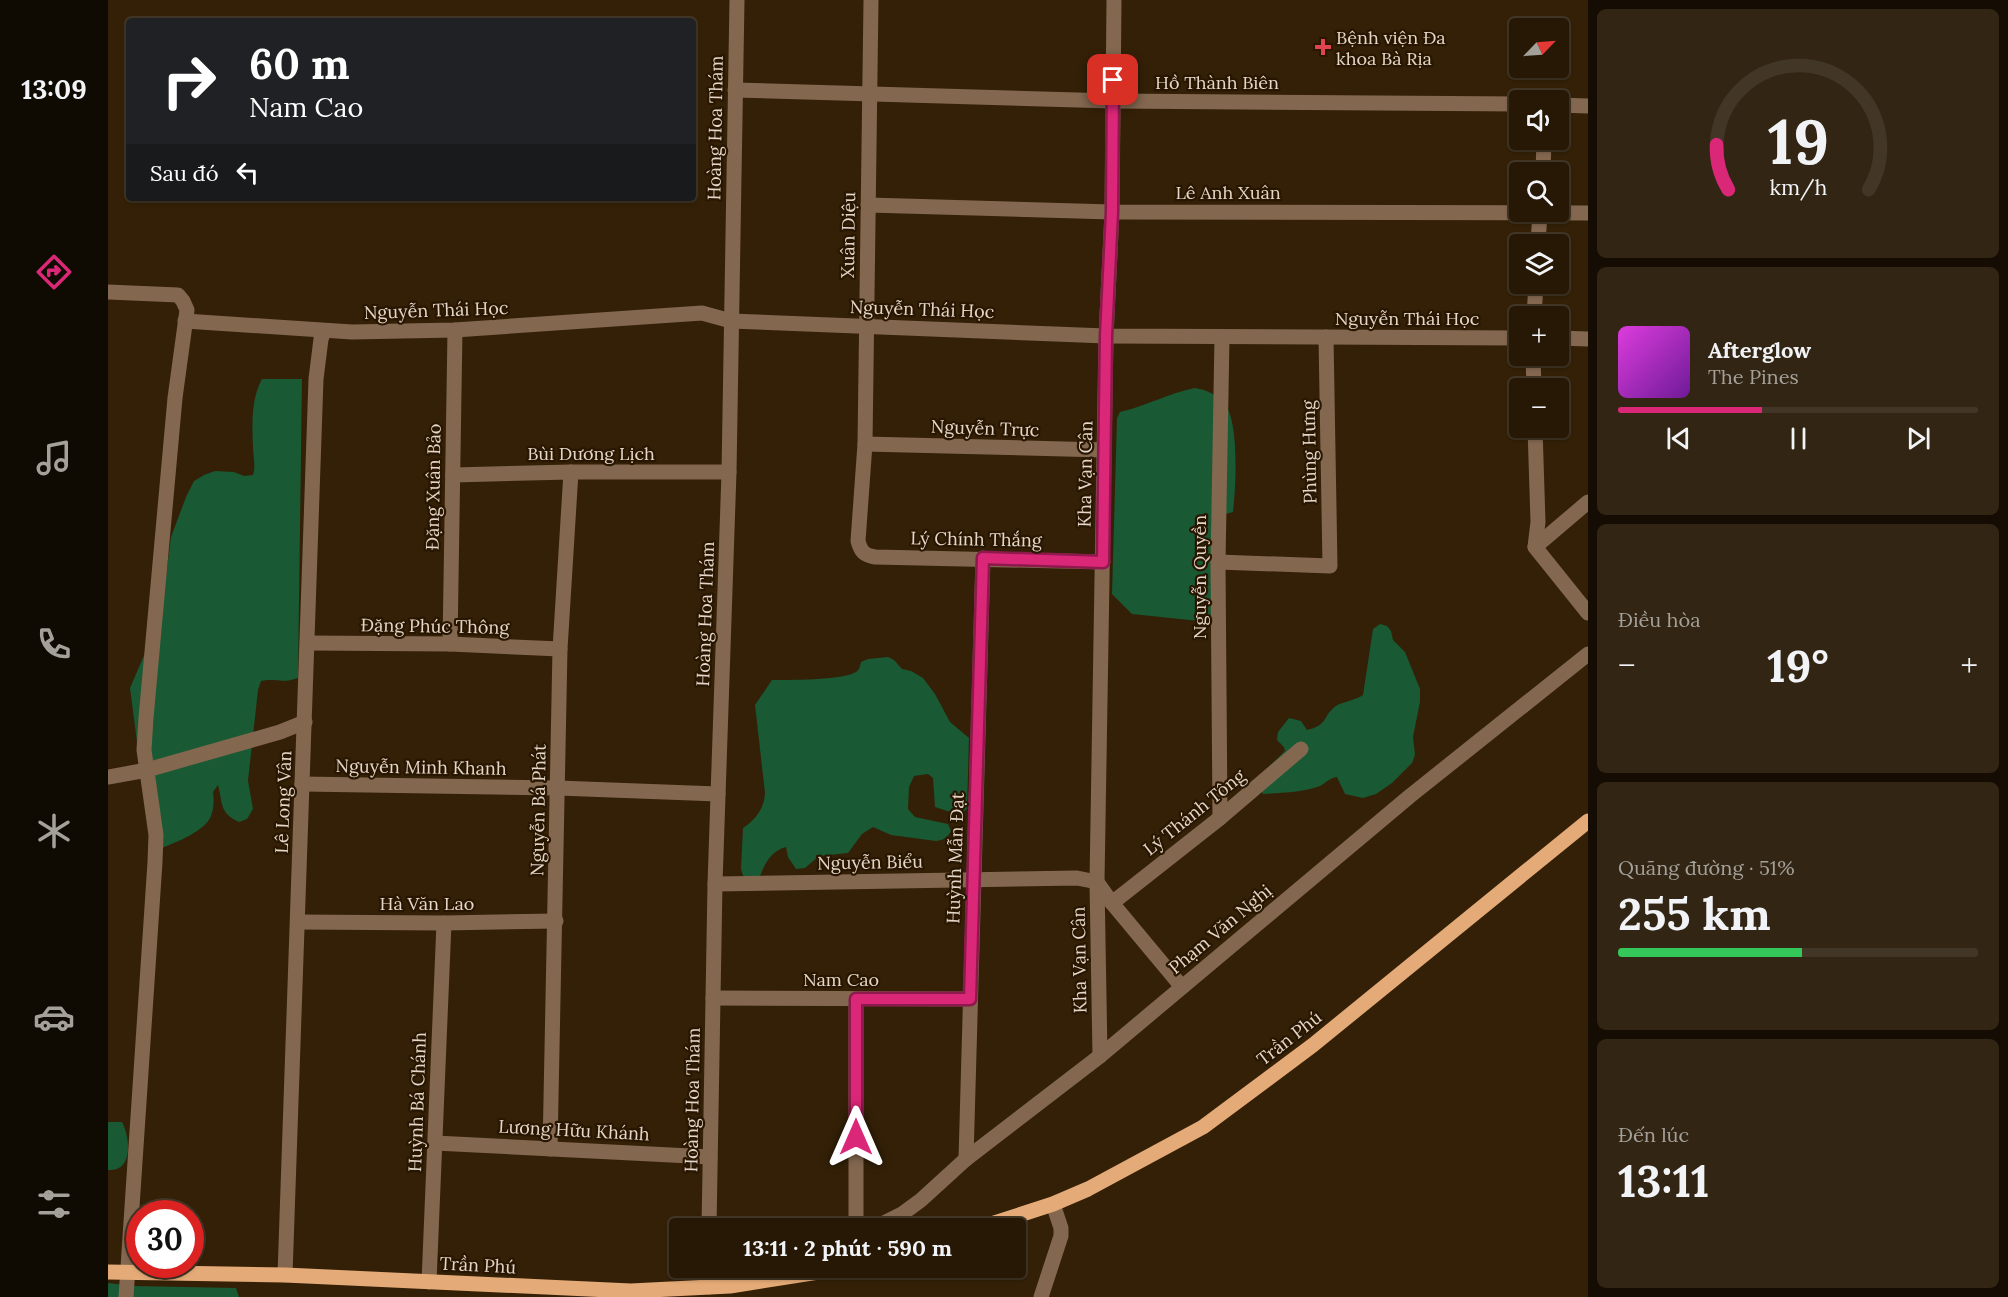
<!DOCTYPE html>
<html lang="vi">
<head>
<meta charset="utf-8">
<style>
	body { margin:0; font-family:Lora,serif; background:#322513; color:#f1f3f6; height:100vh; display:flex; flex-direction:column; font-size:22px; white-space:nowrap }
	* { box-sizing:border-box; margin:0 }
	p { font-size:20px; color:#a4a09a }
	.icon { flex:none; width:33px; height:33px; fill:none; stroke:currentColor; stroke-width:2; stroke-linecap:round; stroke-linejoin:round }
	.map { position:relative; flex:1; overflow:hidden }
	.details { display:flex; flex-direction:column; gap:9px; padding:9px; background:#150d03; width:420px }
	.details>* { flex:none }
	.banner { position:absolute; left:18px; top:18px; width:570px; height:183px; border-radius:6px; box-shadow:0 2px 4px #0004,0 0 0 2px #423727; background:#202124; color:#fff; overflow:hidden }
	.needle { width:39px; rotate:65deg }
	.buttons { position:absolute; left:1401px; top:18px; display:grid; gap:12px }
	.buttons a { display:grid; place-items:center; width:60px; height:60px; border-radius:6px; background:#261805; box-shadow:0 2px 4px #0004,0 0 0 2px #423727; font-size:30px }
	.speed { position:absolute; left:18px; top:1200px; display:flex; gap:12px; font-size:30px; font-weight:700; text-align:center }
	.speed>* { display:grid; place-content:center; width:78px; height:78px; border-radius:50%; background:#261805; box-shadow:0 2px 4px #0004,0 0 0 2px #423727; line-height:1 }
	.speed .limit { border:9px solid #d22; background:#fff; color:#111 }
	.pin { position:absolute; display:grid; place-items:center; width:51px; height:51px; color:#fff; margin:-26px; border-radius:12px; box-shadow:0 3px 9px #0006 }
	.me { position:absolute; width:66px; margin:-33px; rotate:0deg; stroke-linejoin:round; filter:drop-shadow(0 0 4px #0008) }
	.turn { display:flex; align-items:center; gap:21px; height:126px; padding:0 24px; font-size:27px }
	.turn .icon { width:78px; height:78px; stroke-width:2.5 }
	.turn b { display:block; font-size:42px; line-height:51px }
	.then { display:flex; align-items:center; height:57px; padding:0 24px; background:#0003; gap:12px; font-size:22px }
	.big { font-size:45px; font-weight:700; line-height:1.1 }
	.details .widget { flex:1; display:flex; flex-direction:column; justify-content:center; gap:9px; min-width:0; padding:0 21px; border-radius:9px; background:#322513 }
	.details .dial { align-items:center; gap:0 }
	.dial svg { height:156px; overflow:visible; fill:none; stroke:#423727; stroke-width:7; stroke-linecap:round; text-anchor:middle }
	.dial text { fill:#f1f3f6; stroke:none }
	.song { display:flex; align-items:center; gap:18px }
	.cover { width:72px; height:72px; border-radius:9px; background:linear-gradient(135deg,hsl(300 70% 55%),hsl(280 70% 35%)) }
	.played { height:6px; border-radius:3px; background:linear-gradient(90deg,#db2777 40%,#423727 40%) }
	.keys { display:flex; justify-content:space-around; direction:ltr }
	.heat { display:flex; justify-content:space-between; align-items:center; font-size:33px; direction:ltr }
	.charge { height:9px; border-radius:4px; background:linear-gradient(90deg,#34c759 51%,#423727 0) }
	.trip { position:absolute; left:561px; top:1218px; width:357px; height:60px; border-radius:6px; background:#261805; box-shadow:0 2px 4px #0004,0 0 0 2px #423727; font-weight:700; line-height:60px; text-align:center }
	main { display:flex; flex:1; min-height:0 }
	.dock { display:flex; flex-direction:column; width:108px; justify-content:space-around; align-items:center; background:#0f0a02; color:#a4a09a }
	.dock .icon { width:42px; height:42px }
	.dock .current { color:#db2777 }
	.dock b { font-size:27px; color:#f1f3f6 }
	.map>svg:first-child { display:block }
	.forest { fill:#195934 }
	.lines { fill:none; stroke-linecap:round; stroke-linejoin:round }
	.minor { stroke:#83674f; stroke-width:15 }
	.major { stroke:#e4aa77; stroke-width:15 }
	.route-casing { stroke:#8e194d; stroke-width:15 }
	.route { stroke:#db2777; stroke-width:10 }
	.health-dot { fill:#e0444e; stroke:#291600; stroke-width:2 }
	.labels { text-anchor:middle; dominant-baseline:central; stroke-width:4.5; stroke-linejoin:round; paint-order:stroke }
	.poi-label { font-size:18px; fill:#e4d7c9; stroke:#291600; text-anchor:start }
	.street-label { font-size:18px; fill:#e4d7c9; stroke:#291600 }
</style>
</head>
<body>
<main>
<nav class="dock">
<b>13:09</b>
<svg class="icon current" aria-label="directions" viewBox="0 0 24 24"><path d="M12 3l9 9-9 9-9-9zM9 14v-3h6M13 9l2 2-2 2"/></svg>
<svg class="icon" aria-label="music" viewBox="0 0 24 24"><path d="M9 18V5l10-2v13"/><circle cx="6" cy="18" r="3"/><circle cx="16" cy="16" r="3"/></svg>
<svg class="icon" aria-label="phone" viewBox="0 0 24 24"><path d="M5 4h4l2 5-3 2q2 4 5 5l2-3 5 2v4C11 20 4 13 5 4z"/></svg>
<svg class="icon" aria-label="climate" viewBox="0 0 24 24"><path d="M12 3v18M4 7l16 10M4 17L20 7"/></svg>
<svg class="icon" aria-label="car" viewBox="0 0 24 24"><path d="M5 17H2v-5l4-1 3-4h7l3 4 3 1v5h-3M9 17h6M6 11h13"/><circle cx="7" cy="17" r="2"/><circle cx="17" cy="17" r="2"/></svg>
<svg class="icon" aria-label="filters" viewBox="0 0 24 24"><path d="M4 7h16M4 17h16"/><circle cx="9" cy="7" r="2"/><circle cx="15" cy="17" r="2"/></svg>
</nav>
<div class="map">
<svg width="1480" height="1297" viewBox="0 0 1480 1297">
	<rect width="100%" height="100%" fill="#332007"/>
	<g class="forest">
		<path d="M154,379H194L190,678C174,684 168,678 153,681L150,690L140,781L145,809L139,819L131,822C111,813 115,803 110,785L105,792C106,799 106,809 103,816C97,831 69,842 54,848L29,742L22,688L53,616L63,537L78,497L86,481L96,475L107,471L126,472L136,476L145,475C148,466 145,456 145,446C144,424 143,399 154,379Z"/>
		<path d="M1087,388C1099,390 1111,395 1118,406C1131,425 1128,489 1125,512L1103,518L1104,596L1106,609L1101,618L1091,621L1024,614L1004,594L1009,418L1012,412C1038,406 1061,393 1087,388Z"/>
		<path d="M1272,624L1279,626L1283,631L1285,640L1297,652L1312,689V702L1305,737L1307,755L1304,763L1284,783L1268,794L1255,798L1237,794L1229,777C1221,778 1218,783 1212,786C1197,792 1171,793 1155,794L1147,780L1177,751L1176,747L1169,740L1170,732L1181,718L1193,721L1199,730C1221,725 1214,716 1228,706C1236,701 1246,701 1255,695L1265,629Z"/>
		<path d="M780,657L786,660L794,669L803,671L815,678L827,694L842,722L861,738L859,809L852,815L827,807L825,778L820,774L806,776L801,787L800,809L807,817L840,824L843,831C839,838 836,840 828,841L783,835L765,827L754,834L740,853L711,856L697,868L688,869L680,857L678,847C659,852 654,871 648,887L639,889L633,869L635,828C648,819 656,809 657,793L647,705L664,680C682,680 732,680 746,673C751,671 752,667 753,662L760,659Z"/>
		<path d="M0,1122H14C22,1137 26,1172 0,1170Z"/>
		<path d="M0,1283L26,1286L128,1288L131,1297H0Z"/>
	</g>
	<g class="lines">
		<g class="minor">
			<path d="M763,0L757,444L750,541C753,552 756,555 767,557L995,562"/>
			<path d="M627,90L1005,101L1412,104"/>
			<path d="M1450,105L1480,106"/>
			<path d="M1435,172L1436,140"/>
			<path d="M760,205L1004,212L1480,213"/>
			<path d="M1430,244L1432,212"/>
			<path d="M0,292L70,295L75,301L79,310L67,398L38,718L36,750L48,835L47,862L18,1297"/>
			<path d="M1426,316L1428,284"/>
			<path d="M77,321L244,332L347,330L594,313L623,321L998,336L1412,338"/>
			<path d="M1450,338L1480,339"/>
			<path d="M1425,356L1426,388"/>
			<path d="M1427,428L1430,522L1427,547L1480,613"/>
			<path d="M757,444L996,450"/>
			<path d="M345,475L463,472H621"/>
			<path d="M1427,547L1480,502"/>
			<path d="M1110,562L1222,566L1218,337"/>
			<path d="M200,643L342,644L452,649"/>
			<path d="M342,644L347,330"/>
			<path d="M0,777L39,770L172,732L197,722"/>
			<path d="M194,784L450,788L610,794"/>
			<path d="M1112,818L1110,562L1114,337"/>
			<path d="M607,884L969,878L989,882L1004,903L1074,987"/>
			<path d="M1004,903L1112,818L1193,749"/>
			<path d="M190,922L336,923L448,921"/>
			<path d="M605,998L862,999"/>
			<path d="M748,999V1228"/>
			<path d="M992,1056L989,882L998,336L1004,212L1006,0"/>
			<path d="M327,1143L602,1157"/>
			<path d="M442,1149L452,649L463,472"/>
			<path d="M858,1159L875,558"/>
			<path d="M601,1228L607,884L621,472L629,0"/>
			<path d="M766,1228L794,1214L813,1200L858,1159L992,1056L1302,796L1480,654"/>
			<path d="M177,1275L208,379L213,339L216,331"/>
			<path d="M321,1282L336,923"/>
			<path d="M601,1287V1268"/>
			<path d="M933,1297L953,1236V1228L945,1204"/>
		</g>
		<g class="major">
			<path d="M871,1228L945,1204L980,1189L1095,1127L1205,1045L1480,821"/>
			<path d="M0,1272L177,1275L523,1291L622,1286L736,1268"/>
		</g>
	</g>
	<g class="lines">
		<defs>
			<path id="route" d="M748,1137V999H862L875,558L995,562L998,336L1004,212L1005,80"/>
		</defs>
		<use href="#route" class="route-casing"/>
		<use href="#route" class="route"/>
	</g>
	<path class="health-dot" d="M1212 38h6v6h6v6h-6v6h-6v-6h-6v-6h6z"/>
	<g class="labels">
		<g class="poi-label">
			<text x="1228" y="37">Bệnh viện Đa<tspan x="1228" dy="21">khoa Bà Rịa</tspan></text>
		</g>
		<g class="street-label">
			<text x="1109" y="82">Hồ Thành Biên</text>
			<text transform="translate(607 128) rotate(-89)">Hoàng Hoa Thám</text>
			<text x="1120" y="192">Lê Anh Xuân</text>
			<text transform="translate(740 235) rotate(-89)">Xuân Diệu</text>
			<text transform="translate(814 309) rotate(2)">Nguyễn Thái Học</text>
			<text transform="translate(328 310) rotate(-2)">Nguyễn Thái Học</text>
			<text x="1299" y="318">Nguyễn Thái Học</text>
			<text transform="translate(877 428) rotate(2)">Nguyễn Trực</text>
			<text transform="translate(1201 452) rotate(-91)">Phùng Hưng</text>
			<text x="483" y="453">Bùi Dương Lịch</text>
			<text transform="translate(977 474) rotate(-89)">Kha Vạn Cân</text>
			<text transform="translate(325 487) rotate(-89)">Đặng Xuân Bảo</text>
			<text transform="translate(868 539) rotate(1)">Lý Chính Thắng</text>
			<text transform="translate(1091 577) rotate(-90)">Nguyễn Quyền</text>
			<text transform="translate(597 614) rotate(-88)">Hoàng Hoa Thám</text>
			<text transform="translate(327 626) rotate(1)">Đặng Phúc Thông</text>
			<text transform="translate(313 767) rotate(1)">Nguyễn Minh Khanh</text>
			<text transform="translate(175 802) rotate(-88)">Lê Long Vân</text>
			<text transform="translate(430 810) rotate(-89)">Nguyễn Bá Phát</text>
			<text transform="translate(1086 812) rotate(-39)">Lý Thánh Tông</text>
			<text transform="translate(847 858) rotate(-88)">Huỳnh Mẫn Đạt</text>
			<text transform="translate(762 862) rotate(-1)">Nguyễn Biểu</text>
			<text x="319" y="903">Hà Văn Lao</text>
			<text transform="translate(1112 929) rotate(-40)">Phạm Văn Nghị</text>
			<text transform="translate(971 960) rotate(-91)">Kha Vạn Cân</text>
			<text x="733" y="979">Nam Cao</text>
			<text transform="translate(1181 1038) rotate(-38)">Trần Phú</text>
			<text transform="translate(584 1100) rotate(-89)">Hoàng Hoa Thám</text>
			<text transform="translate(309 1102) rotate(-88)">Huỳnh Bá Chánh</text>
			<text transform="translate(466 1130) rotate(3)">Lương Hữu Khánh</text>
			<text transform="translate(370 1265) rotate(3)">Trần Phú</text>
		</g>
	</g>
</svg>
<div class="buttons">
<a><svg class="needle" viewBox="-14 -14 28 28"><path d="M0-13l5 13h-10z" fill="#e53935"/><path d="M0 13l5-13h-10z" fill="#a4a09a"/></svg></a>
<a><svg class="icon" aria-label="sound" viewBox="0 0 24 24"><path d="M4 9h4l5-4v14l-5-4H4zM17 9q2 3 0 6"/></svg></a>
<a><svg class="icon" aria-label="search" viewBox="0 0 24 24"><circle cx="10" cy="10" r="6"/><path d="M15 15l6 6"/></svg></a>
<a><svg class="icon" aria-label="layers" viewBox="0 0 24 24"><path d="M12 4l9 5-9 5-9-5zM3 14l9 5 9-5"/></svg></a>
<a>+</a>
<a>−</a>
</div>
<div class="speed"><div class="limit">30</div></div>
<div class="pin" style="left:1005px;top:80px;background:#d93025"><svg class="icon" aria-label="arrive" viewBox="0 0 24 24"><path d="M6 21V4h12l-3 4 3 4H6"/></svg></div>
<svg class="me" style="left:748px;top:1137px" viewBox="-20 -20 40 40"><path d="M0-17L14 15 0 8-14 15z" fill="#db2777" stroke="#fff" stroke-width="4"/></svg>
<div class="trip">13:11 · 2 phút · 590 m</div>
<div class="banner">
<div class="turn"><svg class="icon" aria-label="right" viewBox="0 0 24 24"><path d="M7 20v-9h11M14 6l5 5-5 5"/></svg><div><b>60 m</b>Nam Cao</div></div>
<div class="then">Sau đó<svg class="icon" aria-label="left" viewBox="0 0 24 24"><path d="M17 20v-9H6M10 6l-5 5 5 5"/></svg></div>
</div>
</div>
<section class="details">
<div class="widget dial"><svg viewBox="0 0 100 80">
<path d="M14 69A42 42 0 1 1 86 69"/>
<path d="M14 69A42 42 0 0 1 8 46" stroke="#db2777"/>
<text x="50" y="56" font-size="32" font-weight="700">19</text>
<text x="50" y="72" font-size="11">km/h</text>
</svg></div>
<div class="widget">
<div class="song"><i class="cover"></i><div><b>Afterglow</b><p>The Pines</p></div></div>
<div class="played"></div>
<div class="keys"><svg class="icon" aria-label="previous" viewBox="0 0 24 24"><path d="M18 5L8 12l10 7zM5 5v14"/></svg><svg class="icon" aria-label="pause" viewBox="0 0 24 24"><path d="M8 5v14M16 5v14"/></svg><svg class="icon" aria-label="next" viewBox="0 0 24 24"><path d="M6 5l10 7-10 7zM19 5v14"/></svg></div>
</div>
<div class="widget"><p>Điều hòa</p>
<div class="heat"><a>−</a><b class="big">19°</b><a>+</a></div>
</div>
<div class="widget"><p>Quãng đường · 51%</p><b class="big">255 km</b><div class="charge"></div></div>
<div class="widget"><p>Đến lúc</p><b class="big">13:11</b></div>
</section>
</main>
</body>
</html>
